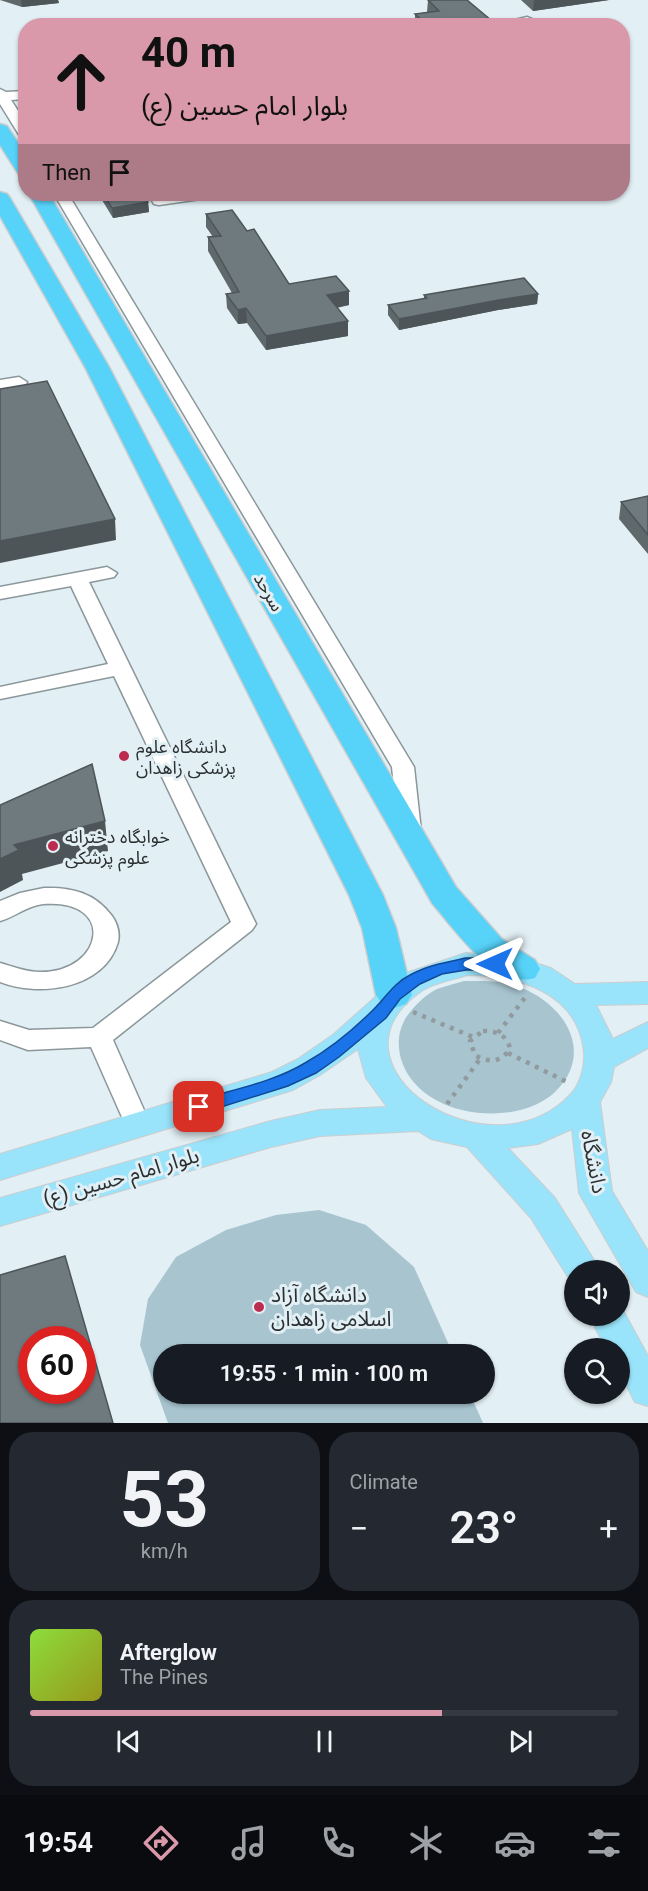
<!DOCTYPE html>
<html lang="en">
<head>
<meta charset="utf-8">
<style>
	body { margin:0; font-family:Roboto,"Noto Sans Arabic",sans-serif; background:#242831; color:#f1f3f6; height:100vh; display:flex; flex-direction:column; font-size:22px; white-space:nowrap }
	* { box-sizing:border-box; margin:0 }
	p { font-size:20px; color:#9ea1a6 }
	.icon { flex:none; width:33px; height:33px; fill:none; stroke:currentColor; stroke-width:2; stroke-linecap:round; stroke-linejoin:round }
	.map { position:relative; height:1423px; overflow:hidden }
	.drawer { display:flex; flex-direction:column; gap:9px; padding:9px; background:#0d0f14; flex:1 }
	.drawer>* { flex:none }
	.top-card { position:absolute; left:18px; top:18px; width:612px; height:183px; border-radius:24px; box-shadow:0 2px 4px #0004; background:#d999ab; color:#111; overflow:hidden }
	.tools { position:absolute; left:564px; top:1260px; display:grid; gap:12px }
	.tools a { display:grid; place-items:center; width:66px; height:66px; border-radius:50%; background:#171b24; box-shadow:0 2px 4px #0004; font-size:30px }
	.speed { position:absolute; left:18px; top:1326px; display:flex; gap:12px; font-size:30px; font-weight:700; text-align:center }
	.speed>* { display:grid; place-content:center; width:78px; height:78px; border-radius:50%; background:#171b24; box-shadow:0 2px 4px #0004; line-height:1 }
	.speed .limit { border:9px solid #d22; background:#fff; color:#111 }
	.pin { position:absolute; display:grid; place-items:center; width:51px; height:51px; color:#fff; margin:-26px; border-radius:12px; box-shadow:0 3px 9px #0006 }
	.me { position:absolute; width:66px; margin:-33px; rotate:270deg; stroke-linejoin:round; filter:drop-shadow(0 0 4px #0008) }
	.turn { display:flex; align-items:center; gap:21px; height:126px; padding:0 24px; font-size:27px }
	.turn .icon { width:78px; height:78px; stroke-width:2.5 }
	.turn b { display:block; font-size:42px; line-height:51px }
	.then { display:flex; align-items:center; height:57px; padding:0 24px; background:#0003; gap:12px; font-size:22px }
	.big { font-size:45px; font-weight:600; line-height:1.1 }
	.drawer .tile { flex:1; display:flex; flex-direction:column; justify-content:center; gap:9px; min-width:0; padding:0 21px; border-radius:24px; background:#242831 }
	.drawer .dial { align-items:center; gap:0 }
	.dial b { font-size:78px; line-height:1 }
	.song { display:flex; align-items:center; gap:18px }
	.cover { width:72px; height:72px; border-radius:9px; background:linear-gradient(135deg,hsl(90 70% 55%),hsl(60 70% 35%)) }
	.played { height:6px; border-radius:3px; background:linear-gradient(90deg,#d999ab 70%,#363941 70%) }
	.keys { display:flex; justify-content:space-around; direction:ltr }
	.heat { display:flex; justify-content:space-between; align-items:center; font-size:33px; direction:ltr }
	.drawer .tiles { flex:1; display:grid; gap:9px; grid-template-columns:1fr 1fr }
	.tile:last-child { grid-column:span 2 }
	.trip { position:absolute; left:153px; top:1344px; width:342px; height:60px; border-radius:30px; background:#171b24; box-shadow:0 2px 4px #0004; font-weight:600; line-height:60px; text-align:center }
	.dock { display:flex; height:96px; justify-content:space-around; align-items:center; background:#090b0e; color:#9ea1a6 }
	.dock .icon { width:42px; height:42px }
	.dock .on { color:#d999ab }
	.dock b { font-size:27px; color:#f1f3f6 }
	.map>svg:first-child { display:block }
	.green { fill:#a7c4cf }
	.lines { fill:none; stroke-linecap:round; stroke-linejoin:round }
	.minor-casing { stroke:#8b979b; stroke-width:3 }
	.major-casing { stroke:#cccdce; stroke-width:2 }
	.highway-casing { stroke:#cccdce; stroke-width:3 }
	.path { stroke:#919a9e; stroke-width:4.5; stroke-dasharray:4 6; stroke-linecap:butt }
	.minor { fill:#fff; fill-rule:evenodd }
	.major { fill:#9ae4fb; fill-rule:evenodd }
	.highway { fill:#57d2f8; fill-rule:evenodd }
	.wall { fill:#5f696c }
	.shaded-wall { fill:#4d5558 }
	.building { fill:#6e7a7e; stroke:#4d5558; stroke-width:1.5; fill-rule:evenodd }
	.route { fill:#1a73e8; stroke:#114b97; stroke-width:1.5 }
	.poi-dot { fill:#bc2b50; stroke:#e2eff4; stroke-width:2 }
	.labels { text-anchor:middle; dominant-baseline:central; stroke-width:6; stroke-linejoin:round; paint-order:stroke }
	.street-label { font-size:18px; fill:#2a2f31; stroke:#e2eff4 }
	.poi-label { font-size:18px; fill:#2a2f31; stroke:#e2eff4; text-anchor:start }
	.near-street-label { font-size:21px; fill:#2a2f31; stroke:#e2eff4 }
	.near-poi-label { font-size:21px; fill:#2a2f31; stroke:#e2eff4; text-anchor:start }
</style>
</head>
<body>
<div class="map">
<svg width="648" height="1423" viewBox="0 0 648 1423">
	<rect width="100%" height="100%" fill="#e2eff4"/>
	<g class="green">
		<path d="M464,981C483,981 504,980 522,988C566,1006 594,1053 556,1091C545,1102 530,1108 516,1111C474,1120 415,1105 401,1059C397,1044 398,1030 407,1016C415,1005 425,995 437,989C445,986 455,984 464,981Z"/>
		<path d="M319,1210L366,1225L414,1267L453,1354H164V1394H470L483,1423H168L140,1345L148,1299L176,1257L226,1230L276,1215Z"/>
	</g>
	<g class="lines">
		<defs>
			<g id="minor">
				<path d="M527,17L548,26H489Z"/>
				<path d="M0,89L6,92L26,91V99L11,100L26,123V139L21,138L0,104Z"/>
				<path d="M54,194H112L105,198L71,199L414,767L421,831L418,836L410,839L402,836L399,831L392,767Z"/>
				<path d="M148,194H162L163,196L215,194L208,198L159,205L154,204Z"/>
				<path d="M19,377L27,382L25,386L0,390V380Z"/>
				<path d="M107,567L117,573L114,577L89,582L256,924L252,930L113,1040L151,1126L147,1133L138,1136L129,1133L91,1047L28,1050L0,1040V1021L29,1030L93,1028L231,922L114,676L0,699V687L108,664L71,586L0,599V587Z"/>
				<path d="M44,888C72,887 95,893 112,916C117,923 120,933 118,942C104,990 38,997 0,982V963C14,967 26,972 41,972C104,972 117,898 43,904C26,906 15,917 0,921V901L20,893Z"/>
			</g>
			<g id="major">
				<path d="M466,953L520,958L551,968L575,984L648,982V1004L596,1005L613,1039L648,1022V1048L614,1067L611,1082L600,1102L612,1191L648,1251V1297L636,1292L579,1193L572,1129L538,1144L508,1148L555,1198L594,1260L599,1270H574V1282L570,1280L531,1218L467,1147L431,1139L418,1131L320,1136L271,1147L0,1226V1198L271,1121L320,1110L387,1107L366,1078L358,1049L320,1075L293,1090L0,1180V1154L272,1072L298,1059L334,1034L400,975ZM467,975C518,975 578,992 584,1052C585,1066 581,1083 571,1094C490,1181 316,1066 420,992C432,983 453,980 467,975Z"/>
				<path d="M620,1305L648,1356V1406L635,1402L620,1373V1348H606L589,1316H620Z"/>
			</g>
			<g id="highway">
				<path d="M0,124L7,126L26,155V177L19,175L0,145Z"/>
				<path d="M0,192L7,194L10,198L109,367L383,895L396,928L412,995L406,1004L394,1008L382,1004L376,995L362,928L349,895L85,367L0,216Z"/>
				<path d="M29,194H49L456,887L502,939L535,960L540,969L535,978C496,990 455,930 432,903Z"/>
			</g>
		</defs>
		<use href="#minor" class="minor-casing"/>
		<use href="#major" class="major-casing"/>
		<use href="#highway" class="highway-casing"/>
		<g class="path">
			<path d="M413,1012L473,1037"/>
			<path d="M483,1031C496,1031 506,1034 510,1048C502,1063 488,1063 475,1055L470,1041Z"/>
			<path d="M498,1033L527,995"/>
			<path d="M508,1053L569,1083"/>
			<path d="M447,1104L480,1059"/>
		</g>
		<use href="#minor" class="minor"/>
		<use href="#major" class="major"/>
		<use href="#highway" class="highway"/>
	</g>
	<g class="wall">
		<path d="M0,0H58L59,3L22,7Z"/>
		<path d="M428,0L498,26H415V14L427,12Z"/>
		<path d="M521,0H609L533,11Z"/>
		<path d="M101,194H142L148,202L149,212L113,218L102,200Z"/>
		<path d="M206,214L247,231L289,284L349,305L337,308L348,336L266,350L247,323L238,324L227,308L226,294L232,293L208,251V237H213L206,227Z"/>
		<path d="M538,294L537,304L498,310L399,330L388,315V305L424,299V295Z"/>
		<path d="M648,496V554L619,519L621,502Z"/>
	</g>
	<g class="shaded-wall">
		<path d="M21,0H58L59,3L22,7Z"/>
		<path d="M534,0H609L533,11Z"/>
		<path d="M148,202L149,212L113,218L112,208Z"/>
		<path d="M349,291V305L327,309V295Z"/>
		<path d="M538,294L537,304L498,310L399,330V319L499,300Z"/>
		<path d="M246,308L247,323L238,324V310Z"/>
		<path d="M348,321V336L266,350V336Z"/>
		<path d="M115,519L116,540L0,563V541Z"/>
		<path d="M105,821L108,851L22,874L23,880L0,892V859L14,845Z"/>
	</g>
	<g class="building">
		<path d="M428,0H467L498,26H422L425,23L415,14L439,11Z"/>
		<path d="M72,21L75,26H47L46,24Z"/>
		<path d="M103,194H142L148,202L112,208Z"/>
		<path d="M232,210L247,231L254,229L289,284L336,276L349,291L327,295L348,321L266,336L246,308L238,310L226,294L239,292L208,237L221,236L206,214Z"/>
		<path d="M524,278L538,294L499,300L399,319L388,305L427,298L424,295Z"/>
		<path d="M47,381L115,519L0,541V389Z"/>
		<path d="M648,496V535L621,502Z"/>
		<path d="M92,764L105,821L14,845L19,850L0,859V805Z"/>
		<path d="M65,1256L113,1423H0V1275ZM32,1340H82V1390H32Z"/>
	</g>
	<path class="route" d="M466,958H495L503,964L495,970H466L442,974L420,984L400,999L386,1018L339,1057L316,1073L288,1086L199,1114L193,1112L191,1107L193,1102C230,1090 272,1083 305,1063C330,1049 354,1029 374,1009C386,997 394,983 410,975C428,965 447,962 466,958Z"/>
	<g class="poi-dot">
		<circle cx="124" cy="756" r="6"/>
		<circle cx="53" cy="846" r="6"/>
		<circle cx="259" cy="1307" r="6"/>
	</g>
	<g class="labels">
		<g class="street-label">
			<text transform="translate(269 592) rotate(60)">سرحد</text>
		</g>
		<g class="poi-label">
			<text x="136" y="746">دانشگاه علوم<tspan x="136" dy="21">پزشکی زاهدان</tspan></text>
			<text x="65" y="836">خوابگاه دخترانه<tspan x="65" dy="21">علوم پزشکی</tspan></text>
		</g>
		<g class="near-street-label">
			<text transform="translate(594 1162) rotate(79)">دانشگاه</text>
			<text transform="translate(121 1177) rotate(-16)">بلوار امام حسین (ع)</text>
		</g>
		<g class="near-poi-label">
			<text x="271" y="1295">دانشگاه آزاد<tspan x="271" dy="24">اسلامی زاهدان</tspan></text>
		</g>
	</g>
</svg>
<div class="tools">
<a><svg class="icon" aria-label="sound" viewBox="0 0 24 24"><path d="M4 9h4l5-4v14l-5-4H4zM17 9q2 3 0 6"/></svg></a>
<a><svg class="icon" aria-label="search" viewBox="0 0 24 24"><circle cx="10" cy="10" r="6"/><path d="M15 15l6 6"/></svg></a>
</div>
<div class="speed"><div class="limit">60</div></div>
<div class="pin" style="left:199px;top:1107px;background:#d93025"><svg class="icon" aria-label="arrive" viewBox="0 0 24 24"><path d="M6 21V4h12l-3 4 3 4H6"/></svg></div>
<svg class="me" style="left:495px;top:964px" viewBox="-20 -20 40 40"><path d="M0-17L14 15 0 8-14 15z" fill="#1a73e8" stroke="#fff" stroke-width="4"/></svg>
<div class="trip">19:55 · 1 min · 100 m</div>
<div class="top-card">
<div class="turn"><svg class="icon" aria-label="ahead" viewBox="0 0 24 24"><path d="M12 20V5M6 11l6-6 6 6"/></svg><div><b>40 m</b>بلوار امام حسین (ع)</div></div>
<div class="then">Then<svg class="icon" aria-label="arrive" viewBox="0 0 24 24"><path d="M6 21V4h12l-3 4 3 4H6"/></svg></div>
</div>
</div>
<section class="drawer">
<div class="tiles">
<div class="tile dial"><b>53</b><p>km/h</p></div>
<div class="tile"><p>Climate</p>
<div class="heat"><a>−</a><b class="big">23°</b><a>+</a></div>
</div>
<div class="tile">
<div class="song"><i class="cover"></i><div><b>Afterglow</b><p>The Pines</p></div></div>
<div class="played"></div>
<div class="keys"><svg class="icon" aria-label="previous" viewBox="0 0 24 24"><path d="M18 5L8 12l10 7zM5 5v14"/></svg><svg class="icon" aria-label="pause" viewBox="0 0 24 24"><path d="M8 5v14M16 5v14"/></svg><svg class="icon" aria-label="next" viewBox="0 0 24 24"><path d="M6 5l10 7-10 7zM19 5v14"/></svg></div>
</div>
</div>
</section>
<nav class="dock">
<b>19:54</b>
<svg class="icon on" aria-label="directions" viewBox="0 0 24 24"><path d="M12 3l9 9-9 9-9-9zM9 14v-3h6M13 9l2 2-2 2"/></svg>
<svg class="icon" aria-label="music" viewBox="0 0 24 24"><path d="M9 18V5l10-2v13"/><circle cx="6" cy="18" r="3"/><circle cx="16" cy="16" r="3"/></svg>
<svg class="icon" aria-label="phone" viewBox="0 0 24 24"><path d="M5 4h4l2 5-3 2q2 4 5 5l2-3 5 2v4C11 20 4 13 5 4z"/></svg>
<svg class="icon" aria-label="climate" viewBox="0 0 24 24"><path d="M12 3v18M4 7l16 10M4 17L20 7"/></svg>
<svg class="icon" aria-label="car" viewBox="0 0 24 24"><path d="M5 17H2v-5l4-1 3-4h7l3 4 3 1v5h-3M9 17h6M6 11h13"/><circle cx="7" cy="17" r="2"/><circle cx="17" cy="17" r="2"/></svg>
<svg class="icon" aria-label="filters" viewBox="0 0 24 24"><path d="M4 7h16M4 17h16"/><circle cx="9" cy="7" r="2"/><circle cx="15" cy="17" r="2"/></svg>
</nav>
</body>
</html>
